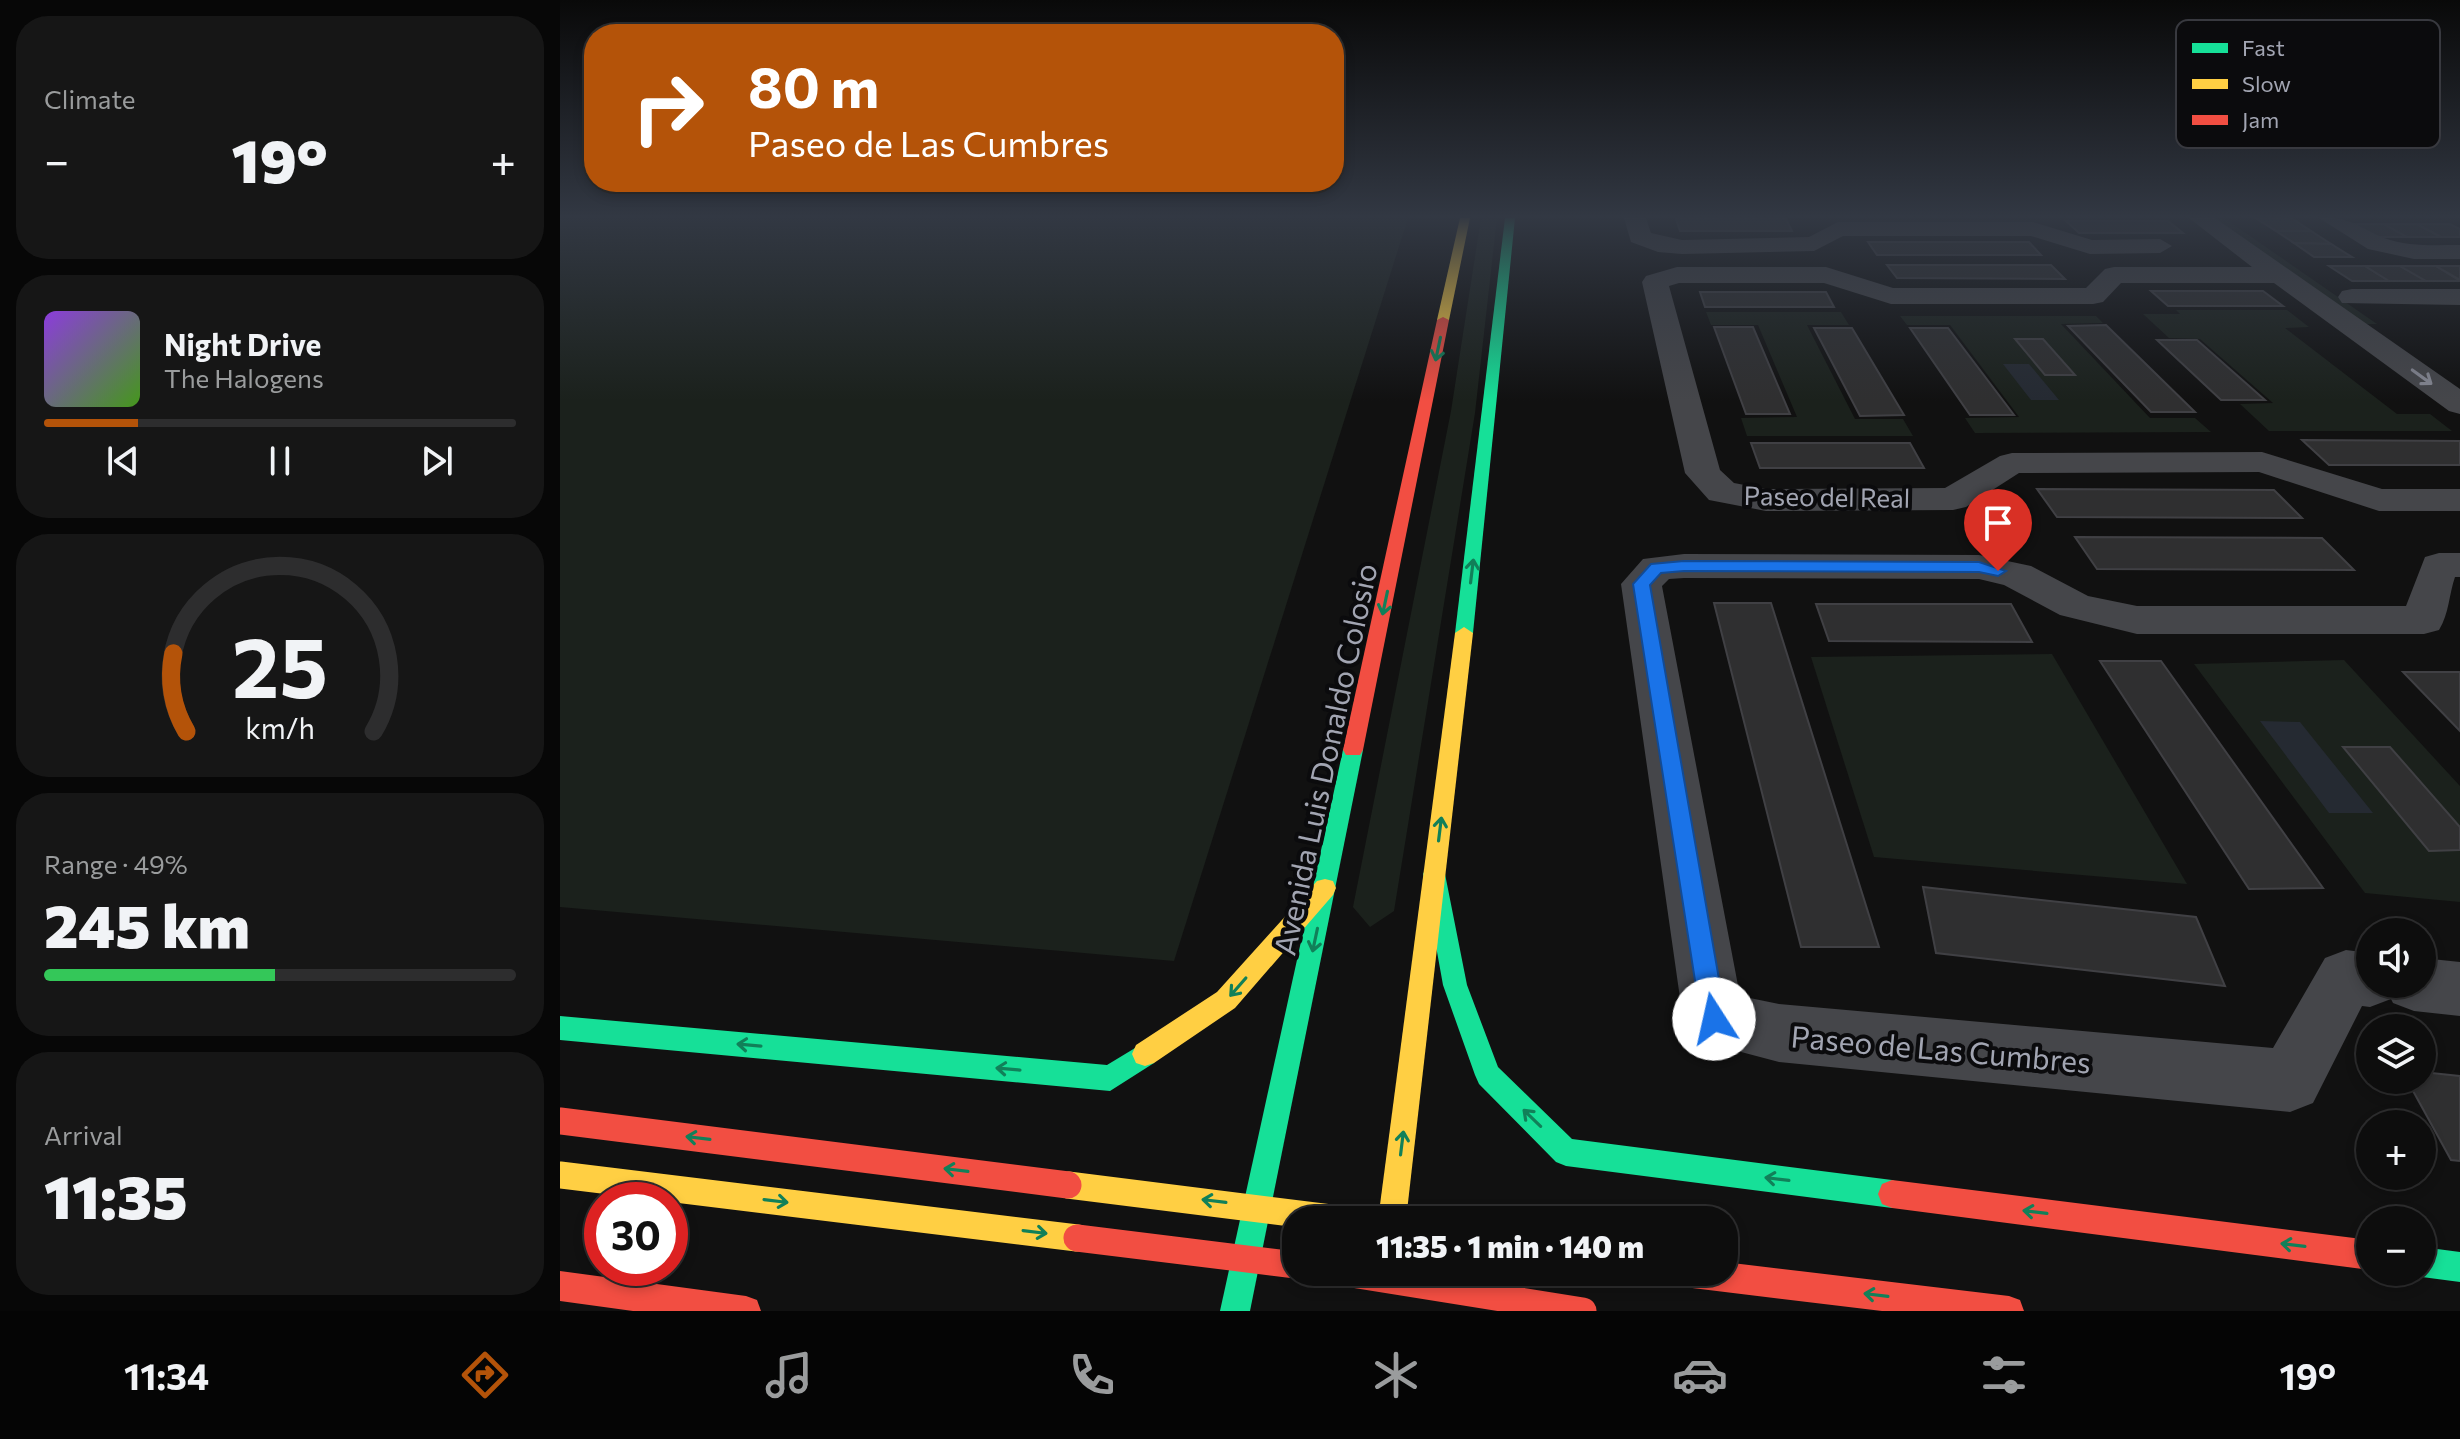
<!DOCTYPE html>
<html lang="en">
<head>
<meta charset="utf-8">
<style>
	body { margin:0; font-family:Commissioner,sans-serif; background:#161616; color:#f1f3f6; height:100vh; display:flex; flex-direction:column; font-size:30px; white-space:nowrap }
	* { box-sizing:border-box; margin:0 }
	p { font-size:26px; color:#9a9c9d }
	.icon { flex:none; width:44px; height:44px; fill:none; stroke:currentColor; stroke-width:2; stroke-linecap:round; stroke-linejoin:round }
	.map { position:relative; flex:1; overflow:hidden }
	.details { display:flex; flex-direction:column; gap:16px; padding:16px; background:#070707; width:560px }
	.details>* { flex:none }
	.top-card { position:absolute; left:24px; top:24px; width:760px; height:168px; border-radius:32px; box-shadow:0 4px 12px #0003,0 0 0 2px #2d2d2e; background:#b45309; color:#fff; overflow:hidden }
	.fabs { position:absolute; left:1796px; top:918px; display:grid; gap:16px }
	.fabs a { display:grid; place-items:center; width:80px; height:80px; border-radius:50%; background:#0d0d0d; box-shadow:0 4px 12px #0003,0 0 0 2px #2d2d2e; font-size:40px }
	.speed { position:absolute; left:24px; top:1182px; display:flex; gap:16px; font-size:40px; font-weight:700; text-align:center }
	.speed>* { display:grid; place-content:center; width:104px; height:104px; border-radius:50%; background:#0d0d0d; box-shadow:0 4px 12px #0003,0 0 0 2px #2d2d2e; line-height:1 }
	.speed .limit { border:12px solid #d22; background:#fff; color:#111 }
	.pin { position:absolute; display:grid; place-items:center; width:68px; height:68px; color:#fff; margin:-82px -34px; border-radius:50% 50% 50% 0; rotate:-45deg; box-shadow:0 0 8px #0007 }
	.pin .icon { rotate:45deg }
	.me { position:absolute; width:88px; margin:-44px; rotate:350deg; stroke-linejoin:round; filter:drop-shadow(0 0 6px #0008) }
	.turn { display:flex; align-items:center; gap:28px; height:168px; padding:0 32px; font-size:36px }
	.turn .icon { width:104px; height:104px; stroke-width:2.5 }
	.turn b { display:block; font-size:56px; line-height:68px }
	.big { font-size:60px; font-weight:800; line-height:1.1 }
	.details .tile { flex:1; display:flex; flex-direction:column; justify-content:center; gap:12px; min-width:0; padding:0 28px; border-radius:32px; background:#161616 }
	.details .dial { align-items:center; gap:0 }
	.dial svg { height:208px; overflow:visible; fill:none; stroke:#2d2d2e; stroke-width:7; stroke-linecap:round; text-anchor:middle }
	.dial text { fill:#f1f3f6; stroke:none }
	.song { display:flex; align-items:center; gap:24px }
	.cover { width:96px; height:96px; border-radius:12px; background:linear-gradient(135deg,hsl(270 70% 55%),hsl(100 70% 35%)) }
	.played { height:8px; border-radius:4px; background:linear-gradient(90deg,#b45309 20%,#2d2d2e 20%) }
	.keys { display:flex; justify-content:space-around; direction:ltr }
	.heat { display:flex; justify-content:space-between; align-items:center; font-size:44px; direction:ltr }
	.charge { height:12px; border-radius:6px; background:linear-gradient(90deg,#34c759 49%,#2d2d2e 0) }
	.trip { position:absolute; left:722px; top:1206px; width:456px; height:80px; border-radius:32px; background:#0d0d0d; box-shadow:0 4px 12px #0003,0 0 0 2px #2d2d2e; font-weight:800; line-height:80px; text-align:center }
	.menu { display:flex; height:128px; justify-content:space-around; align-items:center; background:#050505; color:#9a9c9d }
	.menu .icon { width:56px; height:56px }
	.menu .active { color:#b45309 }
	.menu b { font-size:36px; color:#f1f3f6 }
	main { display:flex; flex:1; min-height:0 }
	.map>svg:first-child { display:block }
	.green { fill:#1b211c }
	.water { fill:#252a32 }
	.building { fill:#2f2f30; stroke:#404044; stroke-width:2 }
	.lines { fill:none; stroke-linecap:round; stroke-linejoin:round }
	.street { fill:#45464a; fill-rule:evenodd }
	.fast { fill:#16e098; fill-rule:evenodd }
	.slow { fill:#ffcf43; fill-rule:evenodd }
	.jam { fill:#f24e42; fill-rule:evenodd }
	.slow-bridge { stroke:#ffcf43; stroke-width:27 }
	.jam-bridge { stroke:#f24e42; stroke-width:27 }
	.oneway { stroke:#118059 }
	.oneway2 { stroke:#868893 }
	.route { fill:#1a73e8; stroke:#114b97; stroke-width:2 }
	.labels { text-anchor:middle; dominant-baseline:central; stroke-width:8; stroke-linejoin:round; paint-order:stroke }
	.far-street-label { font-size:26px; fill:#a2a5b2; stroke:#0b0b0d }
	.street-label { font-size:30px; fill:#a2a5b2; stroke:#0b0b0d }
	.key { fill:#0b0b0d; stroke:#38393f; stroke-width:2 }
	.key-label { font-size:22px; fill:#a2a5b2 }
</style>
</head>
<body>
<main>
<section class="details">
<div class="tile"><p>Climate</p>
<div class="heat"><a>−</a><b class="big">19°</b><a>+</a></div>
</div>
<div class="tile">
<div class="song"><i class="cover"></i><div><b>Night Drive</b><p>The Halogens</p></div></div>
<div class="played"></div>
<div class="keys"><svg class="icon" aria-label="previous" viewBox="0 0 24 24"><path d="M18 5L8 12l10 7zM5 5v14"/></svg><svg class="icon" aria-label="pause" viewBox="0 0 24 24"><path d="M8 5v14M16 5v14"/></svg><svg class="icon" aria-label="next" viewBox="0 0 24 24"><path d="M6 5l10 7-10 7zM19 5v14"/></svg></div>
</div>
<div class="tile dial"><svg viewBox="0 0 100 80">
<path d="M14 69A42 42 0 1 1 86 69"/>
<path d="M14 69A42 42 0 0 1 9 39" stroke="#b45309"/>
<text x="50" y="56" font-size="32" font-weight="700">25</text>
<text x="50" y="72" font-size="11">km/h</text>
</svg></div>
<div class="tile"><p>Range · 49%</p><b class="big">245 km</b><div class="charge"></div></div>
<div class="tile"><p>Arrival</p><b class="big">11:35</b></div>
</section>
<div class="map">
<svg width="1900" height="1311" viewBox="0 0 1900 1311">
	<rect width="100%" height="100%" fill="#111"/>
	<g class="green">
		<path d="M0,218H848L614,961L0,907Z"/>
		<path d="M921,218H937L915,413L834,911L810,927L793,907L891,411Z"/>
		<path d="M1651,218H1664L1817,324H1803Z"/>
		<path d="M1616,310H1727L1749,327L1725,328L1837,414H1870L1892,431H1709L1680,404L1713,403L1640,339L1609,338L1583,314H1620Z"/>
		<path d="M1146,312H1281L1289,325H1247L1295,419H1343L1353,436H1187L1181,418L1237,417L1198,325H1151Z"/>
		<path d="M1340,316H1536L1543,323L1501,324L1590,418H1635L1651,432L1415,433L1405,418L1459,417L1390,325H1347Z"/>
		<path d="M1492,654L1627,884L1314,857L1251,657Z"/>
		<path d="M1784,660L1900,786V902L1805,893L1634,664Z"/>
	</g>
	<g class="water">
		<path d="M1443,364H1469L1499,400H1471Z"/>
		<path d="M1700,721L1740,722L1813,813H1769Z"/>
	</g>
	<g class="building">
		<path d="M1116,219H1226L1232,231H1120Z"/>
		<path d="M1697,219H1733L1751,231H1716Z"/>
		<path d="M1506,221H1608L1623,233H1519Z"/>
		<path d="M1791,224H1824L1847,237H1813Z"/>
		<path d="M1824,224H1857L1881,237H1847Z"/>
		<path d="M1857,224H1890L1900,229V237H1881Z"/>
		<path d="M1716,231H1751L1771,244L1734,243Z"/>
		<path d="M1308,242H1469L1481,255H1317Z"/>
		<path d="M1734,243L1771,244L1792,257H1754Z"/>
		<path d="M1327,265H1491L1505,279L1337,278Z"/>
		<path d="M1769,266H1805L1829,281H1792Z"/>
		<path d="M1805,266H1840L1866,281H1829Z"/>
		<path d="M1840,266H1876L1900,281H1866Z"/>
		<path d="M1876,266H1900V280Z"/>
		<path d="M1591,291H1703L1723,306H1608Z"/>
		<path d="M1140,292H1266L1274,307H1145Z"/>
		<path d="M1546,325L1635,412H1591L1508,326Z"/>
		<path d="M1154,327H1193L1230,414H1186Z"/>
		<path d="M1254,328H1292L1344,415L1300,416Z"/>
		<path d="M1350,328H1388L1454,415H1410Z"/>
		<path d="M1455,339H1483L1515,375H1485Z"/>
		<path d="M1597,340H1637L1705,400H1661Z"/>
		<path d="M1742,440L1900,441V465H1769Z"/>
		<path d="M1191,443H1350L1364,468H1200Z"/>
		<path d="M1477,489L1714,490L1742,518L1497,517Z"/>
		<path d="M1515,537L1762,538L1794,570L1537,569Z"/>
		<path d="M1154,603H1211L1319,947H1241Z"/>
		<path d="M1256,604H1451L1472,642L1269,641Z"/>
		<path d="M1540,661H1601L1763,888L1689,889Z"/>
		<path d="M1843,672H1900V731Z"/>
		<path d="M1783,747H1830L1900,827V850L1869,851Z"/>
		<path d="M1363,887L1636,917L1665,986L1376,953Z"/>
		<path d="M1862,1072L1900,1076V1161L1891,1160L1847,1080H1862Z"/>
	</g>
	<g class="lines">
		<g class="street">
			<path d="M1064,218H1086L1091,233L1122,240L1249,237L1278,222H1473L1532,240L1600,239L1612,246L1600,253L1530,254L1471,236H1283L1254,251L1122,254L1098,252L1071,242Z"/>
			<path d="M1629,218H1655L1900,389V414L1889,411L1714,283H1561L1543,302L1533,304H1331L1264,283H1119L1109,286L1160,470L1174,483L1206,489L1385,488L1440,456L1452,453L1702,452L1822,489H1900V511H1819L1699,472L1459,473L1406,507L1393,510L1206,511L1149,500L1125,473L1082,282L1086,276L1117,267H1266L1333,288H1526L1545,269L1554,267H1692Z"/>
			<path d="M1759,218C1791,216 1797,227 1824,238C1848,247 1875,245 1900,245V259H1854L1808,249Z"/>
			<path d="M1792,289H1900V305L1782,303L1778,297L1782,291Z"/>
			<path d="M1879,553H1900V577H1895C1889,594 1889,614 1879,630L1864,634H1577L1500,615L1444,585L1419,579L1124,578L1109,579L1102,586L1180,996L1219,1004L1713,1048L1765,958L1786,950L1810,953V984H1862V958L1900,962V1016L1854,1011L1833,1003L1831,999L1810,1007L1802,1006L1753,1103L1730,1112L1219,1062L1132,1039L1123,1019L1061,584L1083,559L1124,554L1419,555L1471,566L1528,596L1577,606H1846L1865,557Z"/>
		</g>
		<g class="fast">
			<path d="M945,218H955L913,633L904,639L895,633Z"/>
			<path d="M793,743L800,745L803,750L690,1311H660L783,750L786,745Z"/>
			<path d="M874,865L882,868L885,874L907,985L938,1067L1012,1139L1332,1180L1342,1184L1346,1194L1342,1204L1332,1208L1006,1166L996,1162L919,1084L915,1075L883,985L863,874L866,868Z"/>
			<path d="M0,1016L547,1065L585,1042L594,1045L598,1054L594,1063L550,1091L0,1040Z"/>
			<path d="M1862,1247L1900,1252V1282L1862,1277L1851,1273L1862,1272Z"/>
		</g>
		<g class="slow">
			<path d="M900,218H910L889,320L883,323L877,320Z"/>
			<path d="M904,627L913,633L846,1220H818L895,633Z"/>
			<path d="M765,879L773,881L776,888L773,895L675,1008L594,1063L585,1066L576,1063L572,1054L576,1045L657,992L757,881Z"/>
		</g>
		<g class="jam">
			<path d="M883,317L889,320L803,750L800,755H786L783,750L877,320Z"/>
			<path d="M1332,1180L1810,1240V1270L1332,1208L1322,1204L1318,1194L1322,1184Z"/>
			<path d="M1164,1262L1449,1296L1460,1300L1464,1311H1322L1124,1287L1113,1283L1109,1272H1164Z"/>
			<path d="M0,1271L186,1296L197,1300L201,1311H73L0,1301Z"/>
		</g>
		<g class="slow-bridge">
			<path d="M0,1175L517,1238"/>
			<path d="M508,1185L787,1220"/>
		</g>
		<g class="jam-bridge">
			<path d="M0,1121L508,1185"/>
			<path d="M517,1238L736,1265"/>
			<path d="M779,1272L1023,1311"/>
		</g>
	</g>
	<defs><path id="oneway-shaft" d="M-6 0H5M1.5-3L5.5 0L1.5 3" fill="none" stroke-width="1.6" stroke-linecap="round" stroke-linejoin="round" transform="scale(2)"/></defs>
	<g class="oneway">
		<use href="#oneway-shaft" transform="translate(878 349) rotate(102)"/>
		<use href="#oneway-shaft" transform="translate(912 571) rotate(-83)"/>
		<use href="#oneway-shaft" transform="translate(825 603) rotate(102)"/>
		<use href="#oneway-shaft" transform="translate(880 829) rotate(-83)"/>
		<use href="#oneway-shaft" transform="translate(755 940) rotate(102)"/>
		<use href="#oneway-shaft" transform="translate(678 987) rotate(131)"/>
		<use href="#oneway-shaft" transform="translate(189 1045) rotate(-175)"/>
		<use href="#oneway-shaft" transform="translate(448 1069) rotate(-175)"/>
		<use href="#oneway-shaft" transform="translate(972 1118) rotate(-136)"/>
		<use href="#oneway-shaft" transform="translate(138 1138) rotate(-173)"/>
		<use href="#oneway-shaft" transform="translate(842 1143) rotate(-83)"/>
		<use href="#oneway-shaft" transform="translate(396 1170) rotate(-173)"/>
		<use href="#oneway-shaft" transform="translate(1217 1179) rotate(-173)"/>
		<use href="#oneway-shaft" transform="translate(216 1201) rotate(7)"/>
		<use href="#oneway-shaft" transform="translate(654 1201) rotate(-173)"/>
		<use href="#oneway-shaft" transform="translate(1475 1212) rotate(-173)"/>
		<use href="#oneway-shaft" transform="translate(475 1232) rotate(7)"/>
		<use href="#oneway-shaft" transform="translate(1733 1245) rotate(-173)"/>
		<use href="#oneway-shaft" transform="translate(1316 1295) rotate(-173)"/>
	</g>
	<use class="oneway2" href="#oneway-shaft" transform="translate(1862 377) rotate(36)"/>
	<linearGradient id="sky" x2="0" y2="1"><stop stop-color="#090909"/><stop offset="0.54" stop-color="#323843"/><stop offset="1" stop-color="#323843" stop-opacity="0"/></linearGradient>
	<rect width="1900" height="401" fill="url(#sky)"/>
	<path class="route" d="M1124,561L1419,562L1446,571L1438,576L1419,572L1124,571L1101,573L1090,585L1166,1019L1163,1028L1154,1031L1145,1028L1141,1019L1073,584L1091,564Z"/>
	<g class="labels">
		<g class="far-street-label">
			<text transform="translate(1267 496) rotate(1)">Paseo del Real</text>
		</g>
		<g class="street-label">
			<text transform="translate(764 759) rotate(-78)">Avenida Luis Donaldo Colosio</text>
			<text transform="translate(1381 1048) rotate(5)">Paseo de Las Cumbres</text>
		</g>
	</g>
	<rect x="1616" y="20" width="264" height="128" rx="12" class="key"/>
	<rect x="1632" y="43" width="36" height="10" fill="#16e098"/>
	<rect x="1632" y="79" width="36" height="10" fill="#ffcf43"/>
	<rect x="1632" y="115" width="36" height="10" fill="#f24e42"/>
	<g class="key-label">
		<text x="1682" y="56">Fast</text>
		<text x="1682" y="92">Slow</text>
		<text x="1682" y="128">Jam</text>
	</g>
</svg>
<div class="fabs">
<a><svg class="icon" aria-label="sound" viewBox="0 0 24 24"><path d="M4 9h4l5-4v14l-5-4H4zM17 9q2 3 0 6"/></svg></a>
<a><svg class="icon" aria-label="layers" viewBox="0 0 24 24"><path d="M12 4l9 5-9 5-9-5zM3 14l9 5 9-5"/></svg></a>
<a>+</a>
<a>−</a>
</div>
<div class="speed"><div class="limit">30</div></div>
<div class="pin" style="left:1438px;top:571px;background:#d93025"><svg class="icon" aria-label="arrive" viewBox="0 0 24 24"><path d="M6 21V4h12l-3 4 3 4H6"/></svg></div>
<svg class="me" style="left:1154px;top:1019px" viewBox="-20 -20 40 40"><circle r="19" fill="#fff"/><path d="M0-13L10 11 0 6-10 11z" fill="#1a73e8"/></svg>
<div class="trip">11:35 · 1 min · 140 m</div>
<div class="top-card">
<div class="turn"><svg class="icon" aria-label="right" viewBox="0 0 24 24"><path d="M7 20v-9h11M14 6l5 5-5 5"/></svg><div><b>80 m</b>Paseo de Las Cumbres</div></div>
</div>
</div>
</main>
<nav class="menu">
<b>11:34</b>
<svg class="icon active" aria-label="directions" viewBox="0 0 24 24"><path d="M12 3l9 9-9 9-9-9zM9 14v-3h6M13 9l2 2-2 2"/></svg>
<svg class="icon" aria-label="music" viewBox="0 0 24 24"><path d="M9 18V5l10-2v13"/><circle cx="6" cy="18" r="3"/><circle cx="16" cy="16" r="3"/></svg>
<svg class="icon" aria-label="phone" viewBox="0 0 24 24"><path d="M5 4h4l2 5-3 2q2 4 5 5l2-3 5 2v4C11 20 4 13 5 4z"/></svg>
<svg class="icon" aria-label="climate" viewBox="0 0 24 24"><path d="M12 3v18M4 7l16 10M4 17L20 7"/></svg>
<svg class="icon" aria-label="car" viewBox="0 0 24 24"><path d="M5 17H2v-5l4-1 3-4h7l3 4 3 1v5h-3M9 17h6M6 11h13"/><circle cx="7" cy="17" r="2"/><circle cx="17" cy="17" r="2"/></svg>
<svg class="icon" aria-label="filters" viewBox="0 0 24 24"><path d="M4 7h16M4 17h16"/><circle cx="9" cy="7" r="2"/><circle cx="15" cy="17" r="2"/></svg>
<b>19°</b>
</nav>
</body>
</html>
